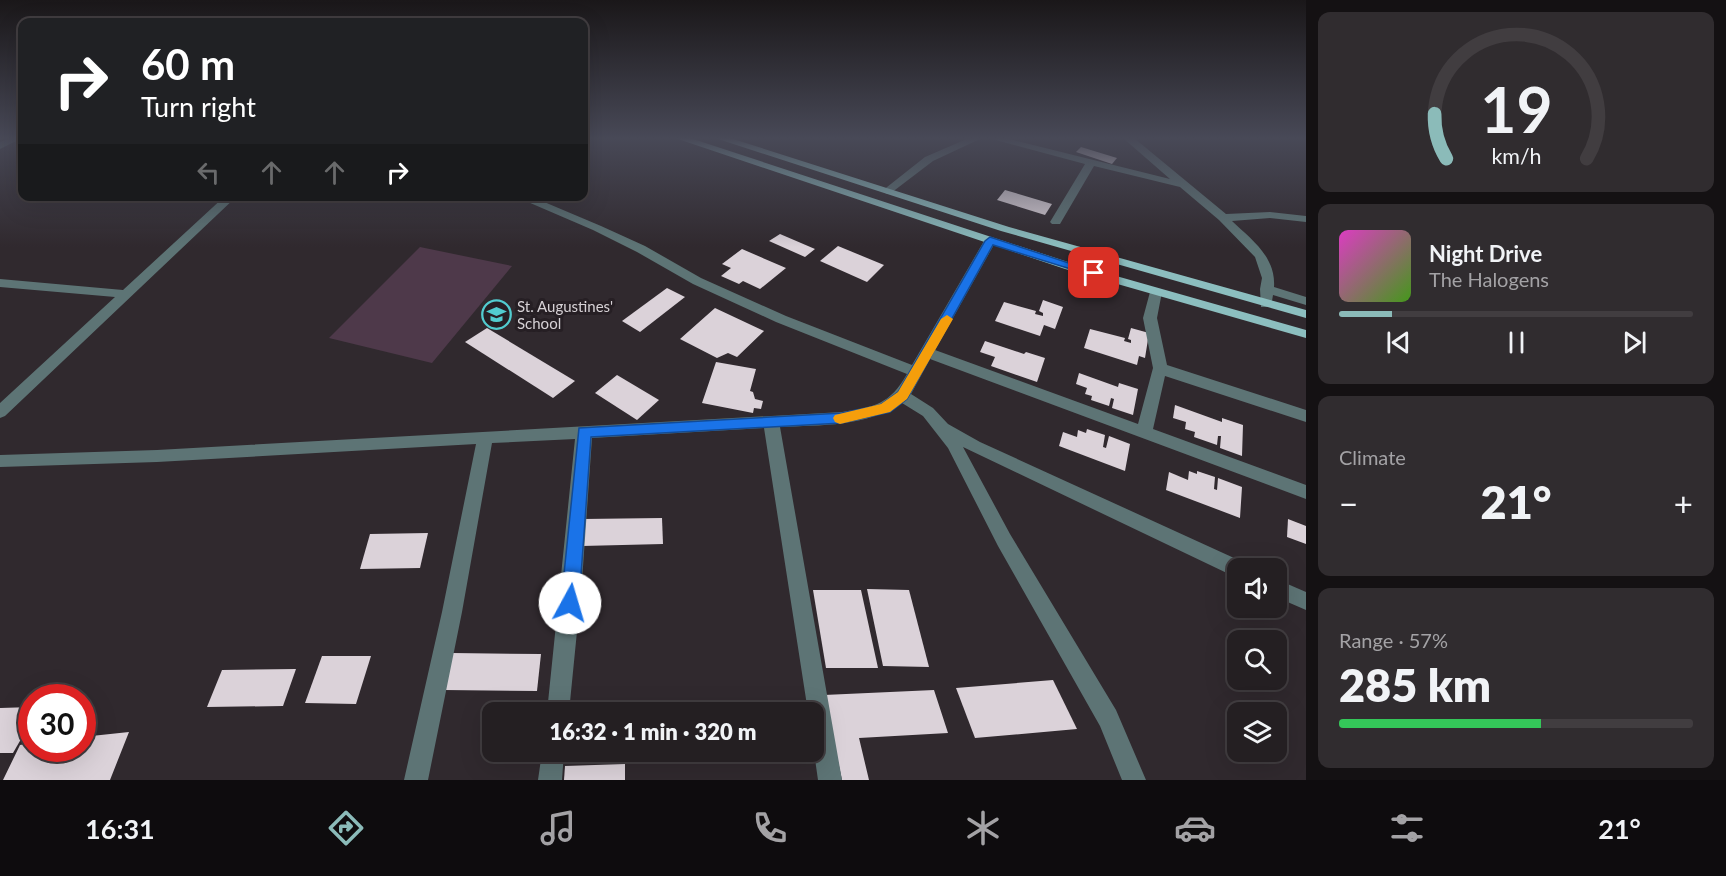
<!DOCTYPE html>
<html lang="en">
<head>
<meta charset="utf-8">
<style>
	body { margin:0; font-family:Lato,sans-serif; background:#302c2f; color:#f1f3f6; height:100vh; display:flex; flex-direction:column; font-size:22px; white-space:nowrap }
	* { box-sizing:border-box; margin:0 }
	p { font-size:20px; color:#a3a2a5 }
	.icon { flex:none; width:33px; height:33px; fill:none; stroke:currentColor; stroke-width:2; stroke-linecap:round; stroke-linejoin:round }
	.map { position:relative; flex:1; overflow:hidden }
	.details { display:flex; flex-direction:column; gap:12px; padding:12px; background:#141113; width:420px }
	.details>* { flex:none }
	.top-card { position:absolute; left:18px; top:18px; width:570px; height:183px; border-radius:12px; box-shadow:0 6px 24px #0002,0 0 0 2px #413d40; background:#202124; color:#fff; overflow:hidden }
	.buttons { position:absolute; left:1227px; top:558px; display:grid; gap:12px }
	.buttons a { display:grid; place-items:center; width:60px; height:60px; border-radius:12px; background:#241f22; box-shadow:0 6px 24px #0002,0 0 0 2px #413d40; font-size:30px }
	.speed { position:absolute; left:18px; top:684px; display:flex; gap:12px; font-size:30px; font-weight:700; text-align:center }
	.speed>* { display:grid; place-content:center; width:78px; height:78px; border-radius:50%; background:#241f22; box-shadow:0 6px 24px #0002,0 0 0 2px #413d40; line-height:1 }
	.speed .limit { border:9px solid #d22; background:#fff; color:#111 }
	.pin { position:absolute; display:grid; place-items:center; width:51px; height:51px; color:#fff; margin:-26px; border-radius:12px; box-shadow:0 3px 9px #0006 }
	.me { position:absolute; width:66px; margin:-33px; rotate:6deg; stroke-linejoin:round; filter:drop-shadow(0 0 4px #0008) }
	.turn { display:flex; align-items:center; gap:21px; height:126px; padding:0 24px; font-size:27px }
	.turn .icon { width:78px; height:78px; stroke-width:2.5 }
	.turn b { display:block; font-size:42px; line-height:51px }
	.lanes { display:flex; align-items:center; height:57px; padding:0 24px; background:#0003; justify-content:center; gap:30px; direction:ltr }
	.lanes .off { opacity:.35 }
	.big { font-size:45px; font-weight:800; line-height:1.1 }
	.details .tile { flex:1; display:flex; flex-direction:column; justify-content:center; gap:9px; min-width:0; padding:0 21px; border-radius:12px; background:#302c2f }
	.details .dial { align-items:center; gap:0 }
	.dial svg { height:156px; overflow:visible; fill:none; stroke:#413d40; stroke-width:7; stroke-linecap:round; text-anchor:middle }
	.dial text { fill:#f1f3f6; stroke:none }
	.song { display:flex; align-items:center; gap:18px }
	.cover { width:72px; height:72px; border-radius:9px; background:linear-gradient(135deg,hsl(310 70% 55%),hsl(100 70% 35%)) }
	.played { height:6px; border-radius:3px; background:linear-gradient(90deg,#8bbbb9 15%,#413d40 15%) }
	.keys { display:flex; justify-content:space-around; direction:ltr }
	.heat { display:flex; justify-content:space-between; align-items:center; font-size:33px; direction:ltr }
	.charge { height:9px; border-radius:4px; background:linear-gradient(90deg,#34c759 57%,#413d40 0) }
	.trip { position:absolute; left:482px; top:702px; width:342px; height:60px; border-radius:12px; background:#241f22; box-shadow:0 6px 24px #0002,0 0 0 2px #413d40; font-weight:800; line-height:60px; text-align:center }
	.tabs { display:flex; height:96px; justify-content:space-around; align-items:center; background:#0e0c0e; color:#a3a2a5 }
	.tabs .icon { width:42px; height:42px }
	.tabs .active { color:#8bbbb9 }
	.tabs b { font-size:27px; color:#f1f3f6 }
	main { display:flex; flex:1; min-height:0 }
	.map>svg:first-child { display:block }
	.green { fill:#4e394a }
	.building { fill:#dbd2d9 }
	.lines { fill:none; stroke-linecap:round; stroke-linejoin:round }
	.minor { fill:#5d7475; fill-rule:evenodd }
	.major { fill:#8cbebf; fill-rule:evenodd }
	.route { fill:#1a73e8; stroke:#114b97; stroke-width:1.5 }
	.slow { fill:#f59e0b }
	.labels { text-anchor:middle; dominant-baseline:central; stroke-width:6; stroke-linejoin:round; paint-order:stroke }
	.poi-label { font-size:15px; fill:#d6d1d5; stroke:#261f24; text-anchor:start }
</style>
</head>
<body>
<main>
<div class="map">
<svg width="1306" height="780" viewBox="0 0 1306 780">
	<rect width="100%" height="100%" fill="#30292e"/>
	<path class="green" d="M420,247L512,266L432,363L329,338Z"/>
	<g class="building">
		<path d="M1081,147L1117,158L1112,164L1076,152Z"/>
		<path d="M1005,190L1052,204L1045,215L997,200Z"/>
		<path d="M780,234L815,249L805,257L769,241Z"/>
		<path d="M838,246L884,265L867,282L820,261Z"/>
		<path d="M742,249L786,268L760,289L743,281L739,284L721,276L731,268L722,264Z"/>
		<path d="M667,288L685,297L640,332L622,321Z"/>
		<path d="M1043,300L1063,307L1055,329L1044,325L1040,336L995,321L1004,302L1036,311L1035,314L1043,316V313L1039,311Z"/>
		<path d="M715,308L764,331L737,357L728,353L717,358L680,339Z"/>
		<path d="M487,328L575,381L553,398L465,342Z"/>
		<path d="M1131,328L1149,333L1145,358L1139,356L1137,365L1084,348L1090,329L1125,338L1124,341L1131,343V340L1128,339Z"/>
		<path d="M985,341L1024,354L1026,352L1045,358L1037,382L991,366L995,357L980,352Z"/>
		<path d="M716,362L756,369L750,391L753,392L755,399L763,401L761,409L754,408L753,413L702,403Z"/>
		<path d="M1079,373L1118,387L1119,383L1138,389L1133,415L1112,408L1114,399L1111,398L1109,406L1091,400L1092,396L1085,394L1087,388L1076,384Z"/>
		<path d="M617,375L659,400L637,420L595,393Z"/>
		<path d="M1175,405L1222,422V418L1243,425L1242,456L1220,448L1221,436H1218L1217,445L1194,437L1195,432L1185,429L1186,422L1173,418Z"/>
		<path d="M1087,429L1105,435L1103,447L1106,448L1109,436L1130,444L1125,471L1059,446L1063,432L1077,437L1078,430L1086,433Z"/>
		<path d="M1189,471L1197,474V471L1215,477L1214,489L1217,490L1218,478L1242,487L1240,518L1166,490L1169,472L1188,480Z"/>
		<path d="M662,518L663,544L582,546L583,519Z"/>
		<path d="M1288,519L1306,526V544L1287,537Z"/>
		<path d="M428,533L420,568L360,569L370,534Z"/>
		<path d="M867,589L909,590L929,667L883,666Z"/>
		<path d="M813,590H861L878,668H826Z"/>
		<path d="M452,653L541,654L537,691L444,690Z"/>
		<path d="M322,656H371L356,704L305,703Z"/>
		<path d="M296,669L283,706L207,707L222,670Z"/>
		<path d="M1053,680L1077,729L975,738L956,688Z"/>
		<path d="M934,690L948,733L859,738L869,780H842L824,695Z"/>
		<path d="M32,707V720L13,753H0V708Z"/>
		<path d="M648,708V712H569V709Z"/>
		<path d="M129,732L110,780H3L20,745L32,743V748H82V737Z"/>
		<path d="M625,764V780H564L565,766Z"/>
	</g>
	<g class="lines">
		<g class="minor">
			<path d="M10,138H22L0,149V142Z"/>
			<path d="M969,138H982L933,161L891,193L887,194L882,191L925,157Z"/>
			<path d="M988,138H1005L1170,179L1123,138H1134L1226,214L1270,212L1306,216V222L1270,218L1232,221C1252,240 1276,257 1274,287L1306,297V305L1273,295L1271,307H1261L1260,289L1262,278L1255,257L1219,220L1180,187L1094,166L1060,224H1052L1050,222L1085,164Z"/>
			<path d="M225,196H237L5,416L0,418V403L115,297L0,287V279L123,290Z"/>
			<path d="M514,196H530L601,226L645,246L701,278L786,316L912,365L984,241L986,238H994L996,241L935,350L1138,424L1153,368L1143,318L1150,292L1156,288L1162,292L1157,318L1167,365L1306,410V422L1165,376L1153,429L1306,485V499L930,359L911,394L933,408L948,424L980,442L1245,563L1247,568H1238V577L1231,575L963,447L1010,534L1116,710L1146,780H1122L1100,726L998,546L948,448L923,416L902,403C866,427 821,425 780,427L842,780H818L813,745V712H808L764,428L592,438L582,581L569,712H547L575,439L492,443L462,612L428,780H404L442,612L476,444L157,462L0,467V455L157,450L842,412C875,407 890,404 907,374L776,322L693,284L637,252L593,230Z"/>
			<path d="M1276,579L1306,592V610L1276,597Z"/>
			<path d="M542,752H564L562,780H538Z"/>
		</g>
		<g class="major">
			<path d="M675,138H690L1074,264L1306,330V338L1065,269Z"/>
			<path d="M715,138H730L1009,227L1306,310V318L1001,231Z"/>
		</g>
	</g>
	<linearGradient id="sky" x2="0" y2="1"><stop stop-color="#1a1719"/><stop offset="0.56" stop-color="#484957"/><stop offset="1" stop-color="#484957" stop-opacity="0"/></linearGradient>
	<rect width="1306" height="247" fill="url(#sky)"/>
	<path class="route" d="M990,237L1099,273L1094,276L1090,275L993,245L907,399L890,412L842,423L591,437L579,603L576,609L570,611L564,609L561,603L579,428L842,413L880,405L898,392L985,241Z"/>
	<path class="slow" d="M947,315L953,319L907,399L890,412L840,424L835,422L833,418L835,415L881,404L898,392L941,319Z"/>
	<defs>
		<symbol id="school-ring" viewBox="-11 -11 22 22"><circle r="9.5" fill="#261f24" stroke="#52ccd0" stroke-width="1.5"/><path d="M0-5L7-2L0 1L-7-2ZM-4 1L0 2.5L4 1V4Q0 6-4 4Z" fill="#52ccd0"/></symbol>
	</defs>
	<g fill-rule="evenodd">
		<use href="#school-ring" x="480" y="298" width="33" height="33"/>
	</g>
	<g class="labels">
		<g class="poi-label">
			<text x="517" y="306">St. Augustines'<tspan x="517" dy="17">School</tspan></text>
		</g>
	</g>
</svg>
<div class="buttons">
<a><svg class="icon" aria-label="sound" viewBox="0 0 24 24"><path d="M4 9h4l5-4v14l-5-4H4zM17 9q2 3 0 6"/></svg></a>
<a><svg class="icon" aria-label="search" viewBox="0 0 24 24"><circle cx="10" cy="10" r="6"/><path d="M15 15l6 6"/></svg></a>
<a><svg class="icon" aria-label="layers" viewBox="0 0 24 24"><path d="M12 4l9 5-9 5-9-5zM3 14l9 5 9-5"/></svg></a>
</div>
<div class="speed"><div class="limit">30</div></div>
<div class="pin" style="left:1094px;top:273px;background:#d93025"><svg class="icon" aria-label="arrive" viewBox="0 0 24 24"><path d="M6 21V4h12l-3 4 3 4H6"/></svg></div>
<svg class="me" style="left:570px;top:603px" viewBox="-20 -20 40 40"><circle r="19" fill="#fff"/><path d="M0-13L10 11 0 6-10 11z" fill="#1a73e8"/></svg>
<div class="trip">16:32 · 1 min · 320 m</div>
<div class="top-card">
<div class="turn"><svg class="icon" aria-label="right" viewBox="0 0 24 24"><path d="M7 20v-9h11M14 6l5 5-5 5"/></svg><div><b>60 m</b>Turn right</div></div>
<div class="lanes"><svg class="icon off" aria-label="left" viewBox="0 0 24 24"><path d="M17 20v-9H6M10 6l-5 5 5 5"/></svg><svg class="icon off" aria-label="ahead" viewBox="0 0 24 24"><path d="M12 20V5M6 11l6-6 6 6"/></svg><svg class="icon off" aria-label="ahead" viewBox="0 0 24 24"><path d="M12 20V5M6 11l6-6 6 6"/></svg><svg class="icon" aria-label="right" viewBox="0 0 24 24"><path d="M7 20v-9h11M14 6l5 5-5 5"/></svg></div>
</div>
</div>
<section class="details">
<div class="tile dial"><svg viewBox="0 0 100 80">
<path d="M14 69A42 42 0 1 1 86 69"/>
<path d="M14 69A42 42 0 0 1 8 46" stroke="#8bbbb9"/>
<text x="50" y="56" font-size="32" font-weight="700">19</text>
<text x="50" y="72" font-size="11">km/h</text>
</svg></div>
<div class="tile">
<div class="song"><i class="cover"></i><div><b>Night Drive</b><p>The Halogens</p></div></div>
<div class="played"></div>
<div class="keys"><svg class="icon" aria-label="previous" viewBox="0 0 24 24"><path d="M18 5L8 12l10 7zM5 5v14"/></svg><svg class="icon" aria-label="pause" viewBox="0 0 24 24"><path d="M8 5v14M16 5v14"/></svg><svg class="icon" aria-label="next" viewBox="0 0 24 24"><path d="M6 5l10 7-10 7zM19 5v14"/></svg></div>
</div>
<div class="tile"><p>Climate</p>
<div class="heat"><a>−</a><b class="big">21°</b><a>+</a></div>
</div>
<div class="tile"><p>Range · 57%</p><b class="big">285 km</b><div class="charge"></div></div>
</section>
</main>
<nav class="tabs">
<b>16:31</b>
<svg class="icon active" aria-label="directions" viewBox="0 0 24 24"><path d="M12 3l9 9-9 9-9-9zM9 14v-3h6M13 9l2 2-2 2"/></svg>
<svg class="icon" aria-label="music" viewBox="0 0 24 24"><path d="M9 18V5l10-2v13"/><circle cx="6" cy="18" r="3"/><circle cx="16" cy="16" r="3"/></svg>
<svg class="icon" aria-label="phone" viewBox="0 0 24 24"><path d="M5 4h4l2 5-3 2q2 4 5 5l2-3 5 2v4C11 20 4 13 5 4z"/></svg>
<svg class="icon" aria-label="climate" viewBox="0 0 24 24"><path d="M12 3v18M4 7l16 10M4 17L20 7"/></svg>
<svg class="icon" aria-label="car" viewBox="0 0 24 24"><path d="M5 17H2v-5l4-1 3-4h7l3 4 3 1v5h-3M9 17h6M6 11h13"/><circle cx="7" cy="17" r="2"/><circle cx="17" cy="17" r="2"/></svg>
<svg class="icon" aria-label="filters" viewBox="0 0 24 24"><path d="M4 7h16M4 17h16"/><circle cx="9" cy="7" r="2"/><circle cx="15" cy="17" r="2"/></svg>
<b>21°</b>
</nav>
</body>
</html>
